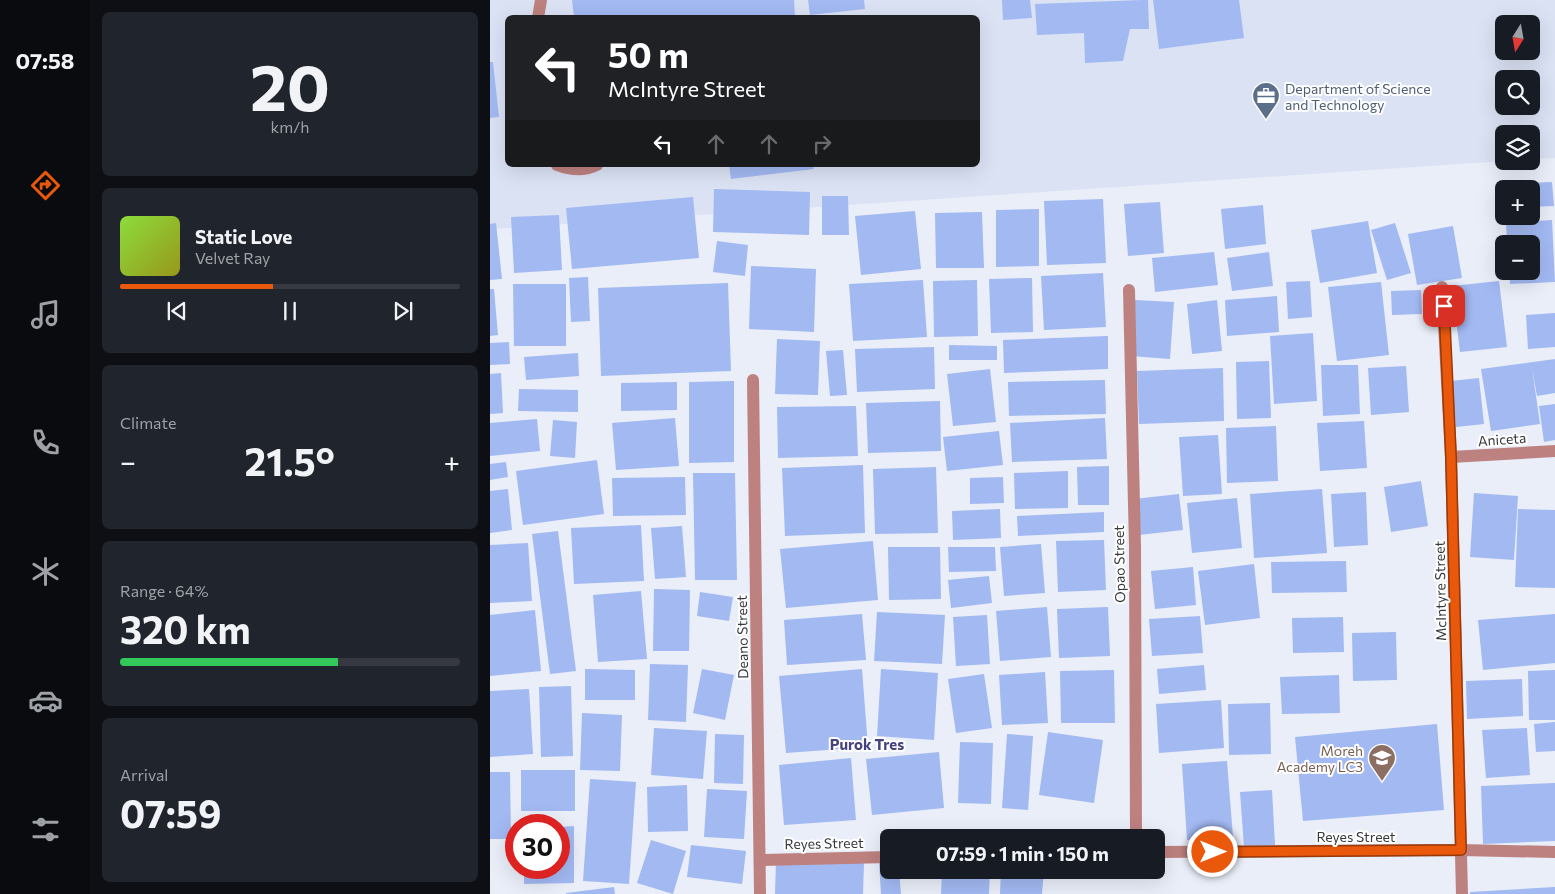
<!DOCTYPE html>
<html lang="en">
<head>
<meta charset="utf-8">
<style>
	body { margin:0; font-family:Commissioner,sans-serif; background:#20242c; color:#f1f3f6; height:100vh; display:flex; flex-direction:column; font-size:19px; white-space:nowrap }
	* { box-sizing:border-box; margin:0 }
	p { font-size:16px; color:#9ea1a6 }
	.icon { flex:none; width:28px; height:28px; fill:none; stroke:currentColor; stroke-width:2; stroke-linecap:round; stroke-linejoin:round }
	.map { position:relative; flex:1; overflow:hidden }
	.drawer { display:flex; flex-direction:column; gap:12px; padding:12px; background:#0d0f14; width:400px }
	.drawer>* { flex:none }
	.top-card { position:absolute; left:15px; top:15px; width:475px; height:152px; border-radius:8px; box-shadow:0 5px 20px #0002; background:#202124; color:#fff; overflow:hidden }
	.needle { width:32px; rotate:191deg }
	.buttons { position:absolute; left:1005px; top:15px; display:grid; gap:10px }
	.buttons a { display:grid; place-items:center; width:45px; height:45px; border-radius:8px; background:#171b24; box-shadow:0 5px 20px #0002; font-size:25px }
	.speed { position:absolute; left:15px; top:814px; display:flex; gap:10px; font-size:25px; font-weight:700; text-align:center }
	.speed>* { display:grid; place-content:center; width:65px; height:65px; border-radius:50%; background:#171b24; box-shadow:0 5px 20px #0002; line-height:1 }
	.speed .limit { border:8px solid #d22; background:#fff; color:#111 }
	.pin { position:absolute; display:grid; place-items:center; width:42px; height:42px; color:#fff; margin:-21px; border-radius:10px; box-shadow:0 2px 8px #0006 }
	.me { position:absolute; width:55px; margin:-28px; rotate:90deg; stroke-linejoin:round; filter:drop-shadow(0 0 4px #0008) }
	.turn { display:flex; align-items:center; gap:18px; height:105px; padding:0 20px; font-size:22px }
	.turn .icon { width:65px; height:65px; stroke-width:2.5 }
	.turn b { display:block; font-size:35px; line-height:42px }
	.lanes { display:flex; align-items:center; height:48px; padding:0 20px; background:#0003; justify-content:center; gap:25px; direction:ltr }
	.lanes .off { opacity:.35 }
	.big { font-size:38px; font-weight:700; line-height:1.1 }
	.drawer .card { flex:1; display:flex; flex-direction:column; justify-content:center; gap:8px; min-width:0; padding:0 18px; border-radius:8px; background:#20242c }
	.drawer .dial { align-items:center; gap:0 }
	.dial b { font-size:65px; line-height:1 }
	.song { display:flex; align-items:center; gap:15px }
	.cover { width:60px; height:60px; border-radius:8px; background:linear-gradient(135deg,hsl(90 70% 55%),hsl(60 70% 35%)) }
	.played { height:5px; border-radius:2px; background:linear-gradient(90deg,#ea580c 45%,#363941 45%) }
	.keys { display:flex; justify-content:space-around; direction:ltr }
	.heat { display:flex; justify-content:space-between; align-items:center; font-size:28px; direction:ltr }
	.charge { height:8px; border-radius:4px; background:linear-gradient(90deg,#34c759 64%,#363941 0) }
	.trip { position:absolute; left:390px; top:829px; width:285px; height:50px; border-radius:8px; background:#171b24; box-shadow:0 5px 20px #0002; font-weight:700; line-height:50px; text-align:center }
	main { display:flex; flex:1; min-height:0 }
	.dock { display:flex; flex-direction:column; width:90px; justify-content:space-around; align-items:center; background:#090b0e; color:#9ea1a6 }
	.dock .icon { width:35px; height:35px }
	.dock .on { color:#ea580c }
	.dock b { font-size:22px; color:#f1f3f6 }
	.map>svg:first-child { display:block }
	.built { fill:#dae2f4; fill-rule:evenodd }
	.building { fill:#a2b9f2 }
	.lines { fill:none; stroke-linecap:round; stroke-linejoin:round }
	.minor { stroke:#bd817f; stroke-width:12 }
	.route-casing { stroke:#983908; stroke-width:12 }
	.route { stroke:#ea580c; stroke-width:9 }
	.labels { text-anchor:middle; dominant-baseline:central; stroke-width:4; stroke-linejoin:round; paint-order:stroke }
	.service-label { font-size:14px; fill:#4e5e75; stroke:#fff; text-anchor:start }
	.street-label { font-size:14px; fill:#36383c; stroke:#fff }
	.education-label { font-size:14px; fill:#785e54; stroke:#fff; text-anchor:end }
	.neighbourhood-label { font-size:15px; font-weight:bold; fill:#46427f; stroke:#fff }
</style>
</head>
<body>
<main>
<nav class="dock">
<b>07:58</b>
<svg class="icon on" aria-label="directions" viewBox="0 0 24 24"><path d="M12 3l9 9-9 9-9-9zM9 14v-3h6M13 9l2 2-2 2"/></svg>
<svg class="icon" aria-label="music" viewBox="0 0 24 24"><path d="M9 18V5l10-2v13"/><circle cx="6" cy="18" r="3"/><circle cx="16" cy="16" r="3"/></svg>
<svg class="icon" aria-label="phone" viewBox="0 0 24 24"><path d="M5 4h4l2 5-3 2q2 4 5 5l2-3 5 2v4C11 20 4 13 5 4z"/></svg>
<svg class="icon" aria-label="climate" viewBox="0 0 24 24"><path d="M12 3v18M4 7l16 10M4 17L20 7"/></svg>
<svg class="icon" aria-label="car" viewBox="0 0 24 24"><path d="M5 17H2v-5l4-1 3-4h7l3 4 3 1v5h-3M9 17h6M6 11h13"/><circle cx="7" cy="17" r="2"/><circle cx="17" cy="17" r="2"/></svg>
<svg class="icon" aria-label="filters" viewBox="0 0 24 24"><path d="M4 7h16M4 17h16"/><circle cx="9" cy="7" r="2"/><circle cx="15" cy="17" r="2"/></svg>
</nav>
<section class="drawer">
<div class="card dial"><b>20</b><p>km/h</p></div>
<div class="card">
<div class="song"><i class="cover"></i><div><b>Static Love</b><p>Velvet Ray</p></div></div>
<div class="played"></div>
<div class="keys"><svg class="icon" aria-label="previous" viewBox="0 0 24 24"><path d="M18 5L8 12l10 7zM5 5v14"/></svg><svg class="icon" aria-label="pause" viewBox="0 0 24 24"><path d="M8 5v14M16 5v14"/></svg><svg class="icon" aria-label="next" viewBox="0 0 24 24"><path d="M6 5l10 7-10 7zM19 5v14"/></svg></div>
</div>
<div class="card"><p>Climate</p>
<div class="heat"><a>−</a><b class="big">21.5°</b><a>+</a></div>
</div>
<div class="card"><p>Range · 64%</p><b class="big">320 km</b><div class="charge"></div></div>
<div class="card"><p>Arrival</p><b class="big">07:59</b></div>
</section>
<div class="map">
<svg width="1065" height="894" viewBox="0 0 1065 894">
	<rect width="100%" height="100%" fill="#e9eef9"/>
	<path class="built" d="M0,0H1065V158L1041,159V134H1014V161L0,229ZM18,18H488V165H18ZM1014,24H1041V51H1014ZM1014,79H1041V106H1014Z"/>
	<g class="building">
		<path d="M82,0H304L305,18H84Z"/>
		<path d="M318,0H374L375,9L320,15Z"/>
		<path d="M512,0H540L542,18L513,20Z"/>
		<path d="M652,0H658L659,29H640L633,61L595,63L594,33L547,35L545,4Z"/>
		<path d="M663,0H749L754,38L669,49Z"/>
		<path d="M0,62H3L9,117L0,118Z"/>
		<path d="M239,165H323L324,169L241,179Z"/>
		<path d="M1062,182L1064,206L1041,207V189H1022L1021,184Z"/>
		<path d="M224,189L320,192L319,235L223,232Z"/>
		<path d="M332,196H358L359,235H332Z"/>
		<path d="M203,197L209,258L82,269L76,208Z"/>
		<path d="M613,199L616,263L557,265L554,201Z"/>
		<path d="M670,202L674,253L638,256L634,204Z"/>
		<path d="M773,205L776,244L735,249L731,209Z"/>
		<path d="M549,209V266L506,267V210Z"/>
		<path d="M425,211L431,269L371,275L365,216Z"/>
		<path d="M492,212L494,268H446L445,213Z"/>
		<path d="M69,215L72,270L24,273L21,217Z"/>
		<path d="M1062,220L1065,282L1020,284L1019,271H1041V244H1017L1016,223Z"/>
		<path d="M878,221L887,273L830,283L821,230Z"/>
		<path d="M6,223L12,279L0,280V224Z"/>
		<path d="M905,223L921,273L897,280L881,230Z"/>
		<path d="M963,226L972,278L927,285L918,234Z"/>
		<path d="M227,241L258,245L255,276L223,272Z"/>
		<path d="M724,252L728,285L665,292L662,258Z"/>
		<path d="M779,252L783,286L742,291L737,258Z"/>
		<path d="M261,266L326,269L324,332L259,329Z"/>
		<path d="M613,273L616,327L554,330L551,276Z"/>
		<path d="M98,277L100,321L81,322L79,278Z"/>
		<path d="M542,278L543,332L501,333L499,279Z"/>
		<path d="M433,280L437,337L363,341L359,284Z"/>
		<path d="M487,280L488,336L444,337L443,281Z"/>
		<path d="M820,281L822,317L798,319L796,282Z"/>
		<path d="M1009,281L1017,347L970,352L962,286Z"/>
		<path d="M891,282L899,355L847,361L838,287Z"/>
		<path d="M238,283L241,371L111,376L108,288Z"/>
		<path d="M23,284H76V346H24Z"/>
		<path d="M0,289H4L8,335L0,336Z"/>
		<path d="M931,290L932,314L902,315L901,291Z"/>
		<path d="M787,296L789,332L737,336L735,300Z"/>
		<path d="M645,300L684,302L680,359L641,356Z"/>
		<path d="M727,300L732,351L702,354L697,304Z"/>
		<path d="M1065,313V347L1038,349L1036,315Z"/>
		<path d="M823,333L827,401L784,404L780,336Z"/>
		<path d="M618,336V369L514,373L513,340Z"/>
		<path d="M287,339L330,341L328,395L285,394Z"/>
		<path d="M19,342L20,364L0,365V343Z"/>
		<path d="M459,345L507,346V360H459Z"/>
		<path d="M444,347L445,389L367,392L365,349Z"/>
		<path d="M353,350L357,395L340,396L336,351Z"/>
		<path d="M88,353L89,376L36,380L34,357Z"/>
		<path d="M1065,359V393L1047,396L1042,368L1050,424L1001,431L991,369Z"/>
		<path d="M779,361L781,418L747,419L746,362Z"/>
		<path d="M831,365H868L870,414L833,416Z"/>
		<path d="M916,366L919,412L881,415L878,368Z"/>
		<path d="M733,368L734,421L649,424L647,371Z"/>
		<path d="M500,369L506,422L463,426L457,374Z"/>
		<path d="M11,373L13,413L0,414V374Z"/>
		<path d="M989,378L994,424L966,427L961,381Z"/>
		<path d="M615,380L616,414L519,416L518,382Z"/>
		<path d="M244,381V462L199,463V382Z"/>
		<path d="M187,382V410L131,411V383Z"/>
		<path d="M29,389L88,390V412L28,411Z"/>
		<path d="M450,401L451,451L378,453L376,403Z"/>
		<path d="M1065,404V440L1054,442L1049,406Z"/>
		<path d="M366,406L368,456L288,458L287,407Z"/>
		<path d="M185,418L189,466L126,470L122,423Z"/>
		<path d="M615,418L617,459L522,462L520,423Z"/>
		<path d="M47,419L50,451L0,456V423Z"/>
		<path d="M63,420L87,422L85,458L60,456Z"/>
		<path d="M874,421L877,468L830,471L827,423Z"/>
		<path d="M786,426L788,481L737,483L736,428Z"/>
		<path d="M509,431L513,465L457,471L453,437Z"/>
		<path d="M728,435L732,494L693,496L689,437Z"/>
		<path d="M107,460L114,514L33,525L26,471Z"/>
		<path d="M16,462L18,477L0,480V464Z"/>
		<path d="M373,465L375,533L295,536L292,468Z"/>
		<path d="M619,466V505H588L587,467Z"/>
		<path d="M446,467L448,533L385,534L383,469Z"/>
		<path d="M578,471V508L525,509L524,473Z"/>
		<path d="M203,473H245L247,580H205Z"/>
		<path d="M195,477L196,515L123,516L122,478Z"/>
		<path d="M513,477L514,503L480,504V478Z"/>
		<path d="M931,481L938,526L901,532L894,487Z"/>
		<path d="M18,489L22,530L0,533V491Z"/>
		<path d="M832,489L837,553L764,558L760,494Z"/>
		<path d="M876,492L878,545L844,547L841,494Z"/>
		<path d="M984,493L1028,496L1024,560L980,557Z"/>
		<path d="M689,494L693,530L649,535L644,499Z"/>
		<path d="M747,498L752,548L702,553L697,503Z"/>
		<path d="M510,509L511,538L463,540L462,511Z"/>
		<path d="M1028,509L1065,510V588L1025,587Z"/>
		<path d="M614,512V532L528,536L527,516Z"/>
		<path d="M151,525L154,581L84,584L81,528Z"/>
		<path d="M192,526L196,577L165,579L161,528Z"/>
		<path d="M68,531L86,671L60,674L42,534Z"/>
		<path d="M614,540L616,590L568,592L566,541Z"/>
		<path d="M383,541L388,600L296,608L290,549Z"/>
		<path d="M38,543L42,601L0,603V545Z"/>
		<path d="M551,544L555,593L514,596L510,547Z"/>
		<path d="M398,547H450L451,599L399,600Z"/>
		<path d="M458,547H505L506,571L459,572Z"/>
		<path d="M856,561L857,592L782,593L781,562Z"/>
		<path d="M764,564L770,618L715,625L708,571Z"/>
		<path d="M703,567L706,605L665,609L661,571Z"/>
		<path d="M499,576L502,603L461,608L458,580Z"/>
		<path d="M164,589L200,590L199,651H163Z"/>
		<path d="M151,591L157,659L108,662L103,595Z"/>
		<path d="M210,592L243,597L239,621L207,616Z"/>
		<path d="M557,607L561,657L510,661L506,611Z"/>
		<path d="M618,607L620,656L569,658L567,609Z"/>
		<path d="M45,610L51,671L0,676V615Z"/>
		<path d="M387,612L455,615L452,664L384,661Z"/>
		<path d="M372,614L376,660L297,665L294,620Z"/>
		<path d="M1065,614V663L993,670L988,620Z"/>
		<path d="M497,615L500,664L466,666L463,617Z"/>
		<path d="M710,616L713,653L662,656L659,619Z"/>
		<path d="M853,617L854,652L803,653L802,618Z"/>
		<path d="M906,632L907,680L863,681L862,633Z"/>
		<path d="M160,664L198,665L196,722L158,720Z"/>
		<path d="M714,665L716,690L669,694L667,669Z"/>
		<path d="M95,669L145,670V700H95Z"/>
		<path d="M212,669L244,675L235,720L203,713Z"/>
		<path d="M372,669L378,747L296,753L289,676Z"/>
		<path d="M391,669L448,673L444,740L387,736Z"/>
		<path d="M624,670L625,723H571L570,671Z"/>
		<path d="M1065,670V720H1039L1038,671Z"/>
		<path d="M555,672L558,723L512,725L509,675Z"/>
		<path d="M494,674L502,728L466,733L458,679Z"/>
		<path d="M849,675L850,713L792,714L790,677Z"/>
		<path d="M1032,679L1033,716L977,719L976,681Z"/>
		<path d="M81,686L83,756L51,757L49,687Z"/>
		<path d="M39,689L43,754L0,757V691Z"/>
		<path d="M731,700L734,748L669,753L666,704Z"/>
		<path d="M780,703L781,754L739,755L738,704Z"/>
		<path d="M92,713L132,715L130,771L90,770Z"/>
		<path d="M1065,722V751L1046,752L1044,724Z"/>
		<path d="M947,724L954,810L813,821L805,737Z"/>
		<path d="M164,728L217,731L213,779L161,775Z"/>
		<path d="M1037,728L1040,775L996,778L992,730Z"/>
		<path d="M558,732L613,740L604,803L549,795Z"/>
		<path d="M225,734L254,735L253,784L224,783Z"/>
		<path d="M517,734L543,736L538,810L512,808Z"/>
		<path d="M470,742L503,743L501,804L468,803Z"/>
		<path d="M449,752L454,808L382,815L376,759Z"/>
		<path d="M361,758L366,820L294,825L289,765Z"/>
		<path d="M737,761L743,837L697,840L692,764Z"/>
		<rect x="31" y="770" width="54" height="41"/>
		<path d="M0,772H20L21,839H0Z"/>
		<path d="M100,779L146,782L139,884L93,881Z"/>
		<path d="M1065,783V841L993,844L991,786Z"/>
		<path d="M197,785L198,831L158,832L157,787Z"/>
		<path d="M217,789L257,791L254,839L214,837Z"/>
		<path d="M782,790L785,845L754,847L750,792Z"/>
		<path d="M84,826V883L34,884V868H69V827Z"/>
		<path d="M161,840L196,851L183,894L147,883Z"/>
		<path d="M201,845L256,851L252,884L197,877Z"/>
		<path d="M286,861L374,863L373,894H285Z"/>
		<path d="M399,861V870H409L411,894H391L389,862Z"/>
		<path d="M452,870H500L499,894H451Z"/>
		<path d="M511,870H554L552,894H510Z"/>
		<path d="M124,887L125,894H76V893Z"/>
		<path d="M1065,887V894H980V892Z"/>
	</g>
	<g class="lines">
		<g class="minor">
			<path d="M48,18L51,0"/>
			<path d="M67,165C80,170 95,171 107,165"/>
			<path d="M952,287L961,457L972,894"/>
			<path d="M639,290L645,547L646,838"/>
			<path d="M263,380L270,894"/>
			<path d="M961,457L1065,451"/>
			<path d="M666,852L971,850L1065,852"/>
			<path d="M270,860L399,857"/>
		</g>
	</g>
	<g class="lines">
		<defs>
			<path id="route" d="M723,852L971,850L961,457L954,306"/>
		</defs>
		<use href="#route" class="route-casing"/>
		<use href="#route" class="route"/>
	</g>
	<defs>
		<symbol id="office-pin" viewBox="-11 -11 22 30"><path d="M0 17L-7.5 6A9.5 9.5 0 1 1 7.5 6Z" fill="#5c6f8a" stroke="#fff"/><path d="M-6-3h4V-5.5h4V-3h4V5H-6ZM-1-4.5V-3h2v-1.5ZM-6 0V1H6V0Z" fill="#fff"/></symbol>
		<symbol id="school-pin" viewBox="-11 -11 22 30"><path d="M0 17L-7.5 6A9.5 9.5 0 1 1 7.5 6Z" fill="#8d6e63" stroke="#fff"/><path d="M0-5L7-2L0 1L-7-2ZM-4 1L0 2.5L4 1V4Q0 6-4 4Z" fill="#fff"/></symbol>
	</defs>
	<g fill-rule="evenodd">
		<use href="#office-pin" x="760" y="80" width="32" height="43"/>
		<use href="#school-pin" x="876" y="742" width="32" height="43"/>
	</g>
	<g class="labels">
		<g class="service-label">
			<text x="795" y="88">Department of Science<tspan x="795" dy="16">and Technology</tspan></text>
		</g>
		<g class="street-label">
			<text transform="translate(1012 439) rotate(-4)">Aniceta</text>
			<text transform="translate(629 564) rotate(-91)">Opao Street</text>
			<text transform="translate(950 591) rotate(-91)">McIntyre Street</text>
			<text transform="translate(252 637) rotate(-91)">Deano Street</text>
			<text x="866" y="836">Reyes Street</text>
			<text transform="translate(334 843) rotate(-1)">Reyes Street</text>
		</g>
		<g class="education-label">
			<text x="873" y="750">Moreh<tspan x="873" dy="16">Academy LC3</tspan></text>
		</g>
		<g class="neighbourhood-label">
			<text x="377" y="744">Purok Tres</text>
		</g>
	</g>
</svg>
<div class="buttons">
<a><svg class="needle" viewBox="-14 -14 28 28"><path d="M0-13l5 13h-10z" fill="#e53935"/><path d="M0 13l5-13h-10z" fill="#9ea1a6"/></svg></a>
<a><svg class="icon" aria-label="search" viewBox="0 0 24 24"><circle cx="10" cy="10" r="6"/><path d="M15 15l6 6"/></svg></a>
<a><svg class="icon" aria-label="layers" viewBox="0 0 24 24"><path d="M12 4l9 5-9 5-9-5zM3 14l9 5 9-5"/></svg></a>
<a>+</a>
<a>−</a>
</div>
<div class="speed"><div class="limit">30</div></div>
<div class="pin" style="left:954px;top:306px;background:#d93025"><svg class="icon" aria-label="arrive" viewBox="0 0 24 24"><path d="M6 21V4h12l-3 4 3 4H6"/></svg></div>
<svg class="me" style="left:723px;top:852px" viewBox="-20 -20 40 40"><circle r="17" fill="#ea580c" stroke="#fff" stroke-width="3"/><path d="M0-11L8 9 0 5-8 9z" fill="#fff"/></svg>
<div class="trip">07:59 · 1 min · 150 m</div>
<div class="top-card">
<div class="turn"><svg class="icon" aria-label="left" viewBox="0 0 24 24"><path d="M17 20v-9H6M10 6l-5 5 5 5"/></svg><div><b>50 m</b>McIntyre Street</div></div>
<div class="lanes"><svg class="icon" aria-label="left" viewBox="0 0 24 24"><path d="M17 20v-9H6M10 6l-5 5 5 5"/></svg><svg class="icon off" aria-label="ahead" viewBox="0 0 24 24"><path d="M12 20V5M6 11l6-6 6 6"/></svg><svg class="icon off" aria-label="ahead" viewBox="0 0 24 24"><path d="M12 20V5M6 11l6-6 6 6"/></svg><svg class="icon off" aria-label="right" viewBox="0 0 24 24"><path d="M7 20v-9h11M14 6l5 5-5 5"/></svg></div>
</div>
</div>
</main>
</body>
</html>
